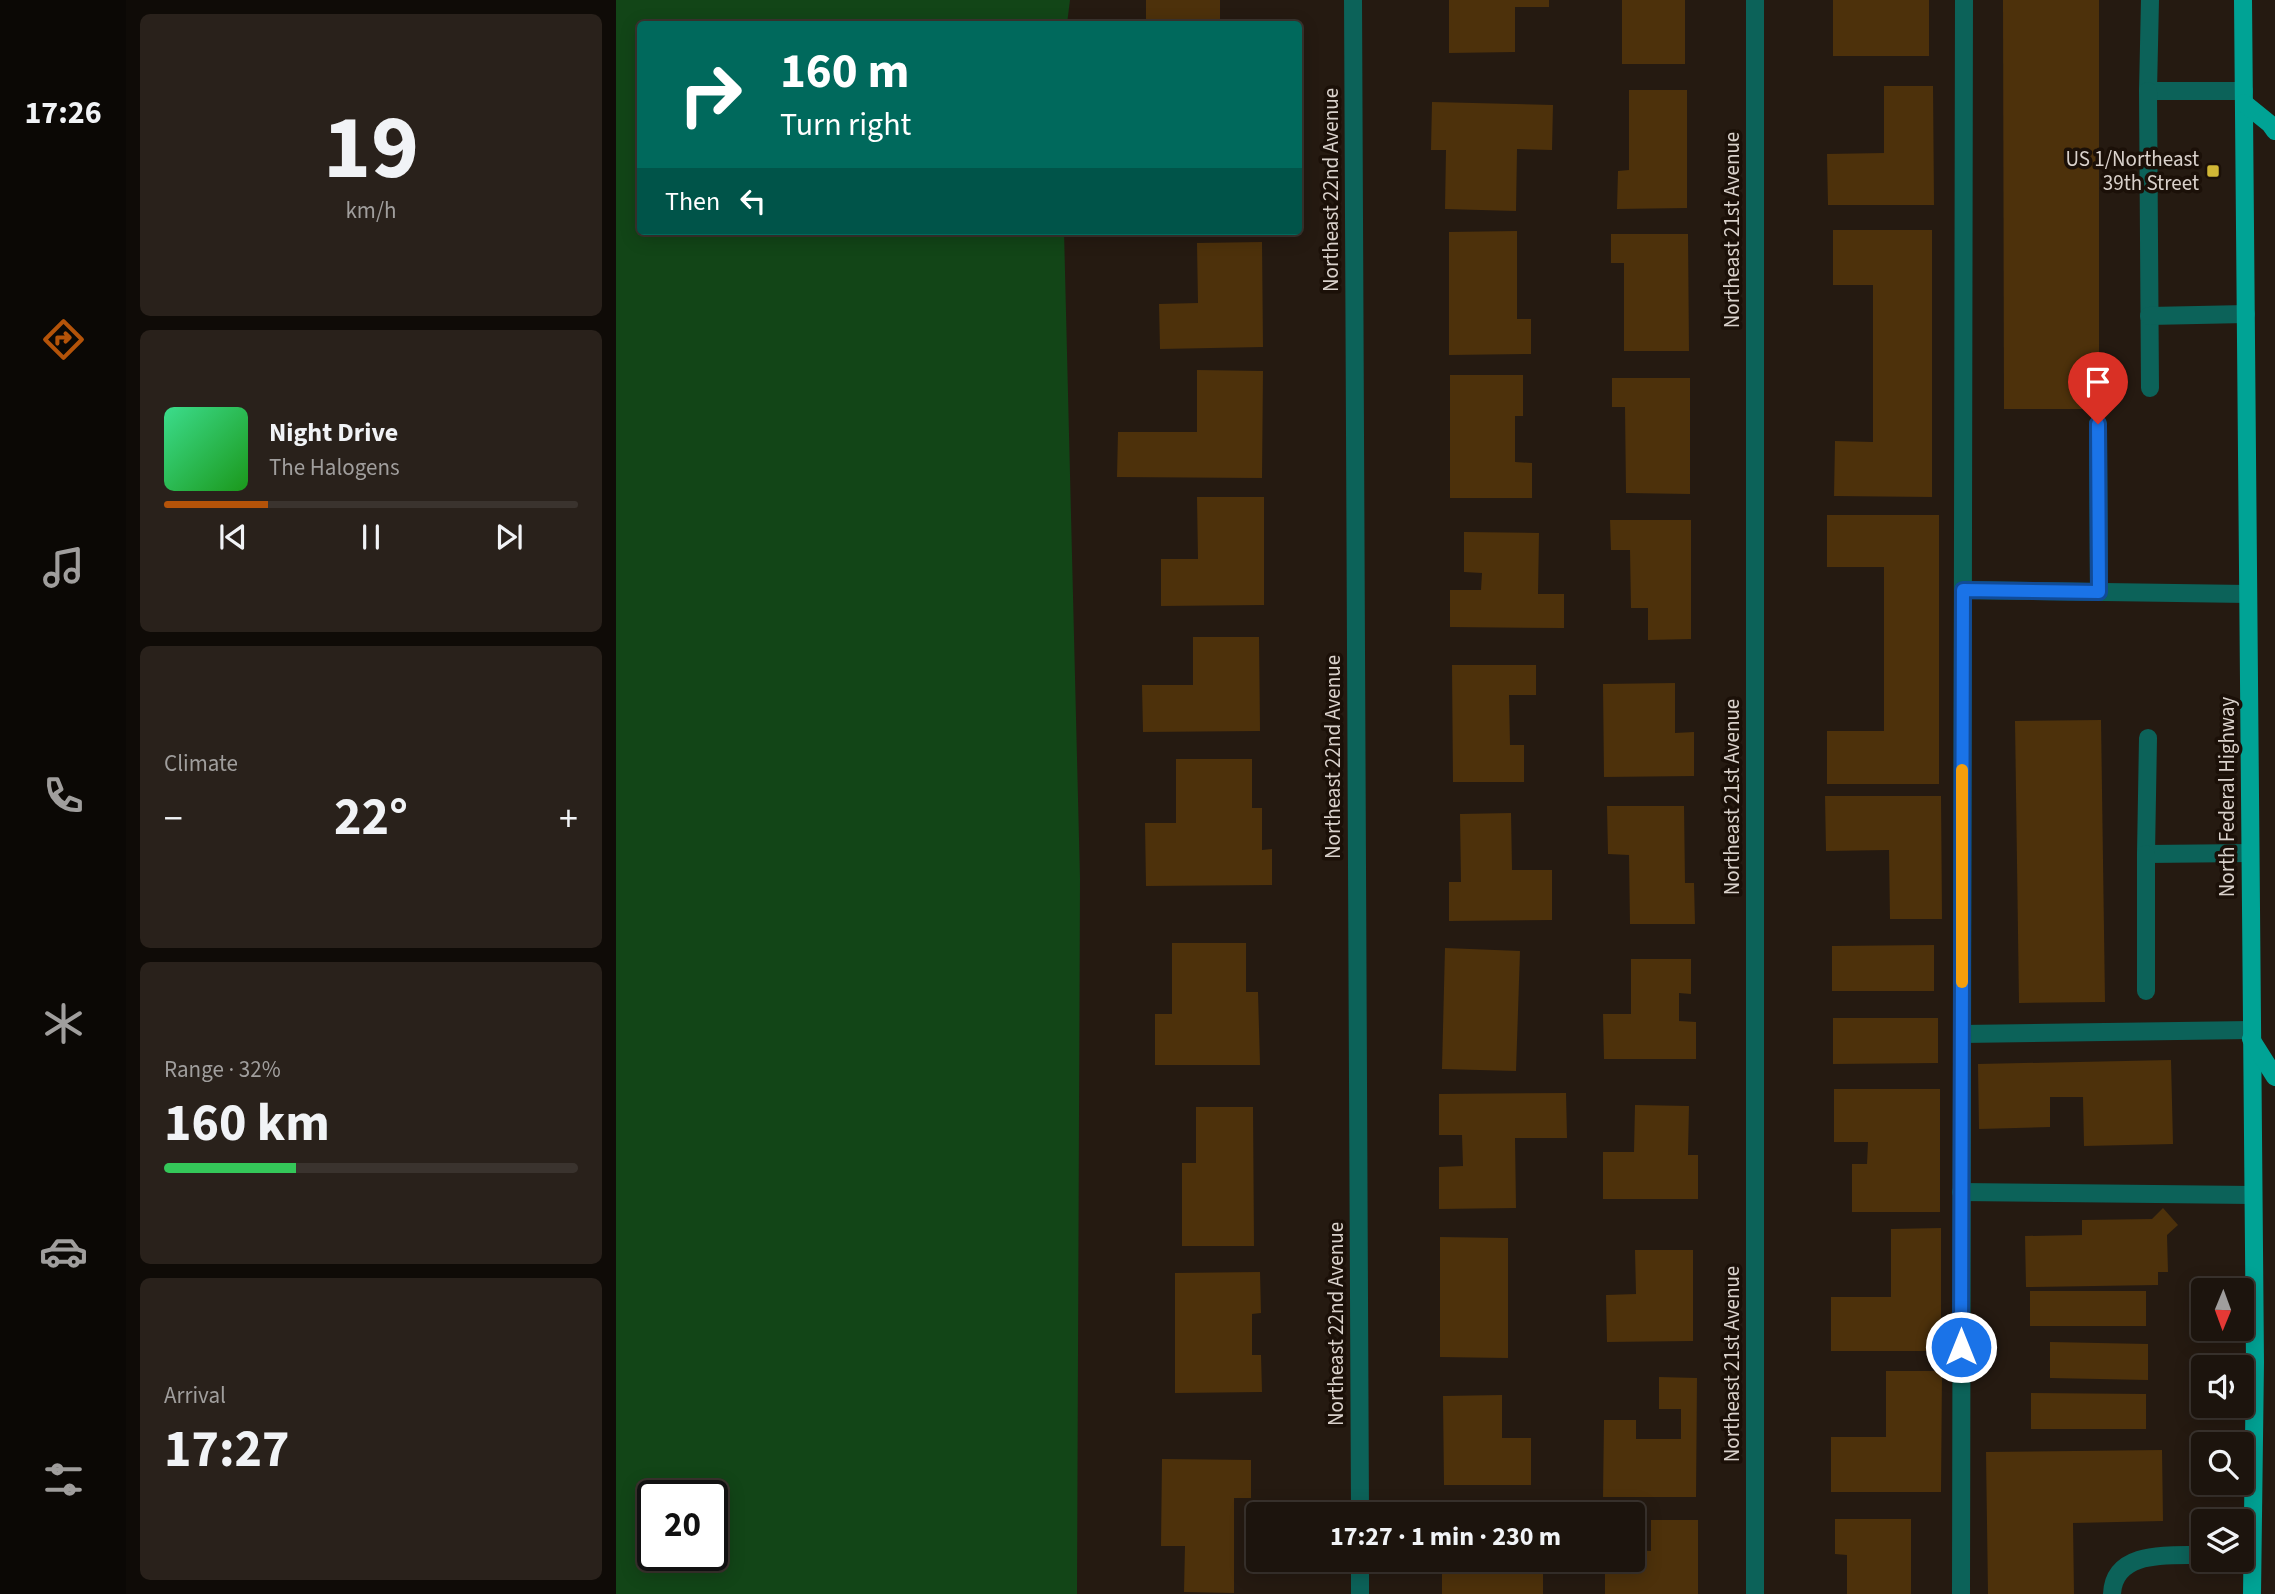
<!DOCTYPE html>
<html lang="en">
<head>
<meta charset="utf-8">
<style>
	body { margin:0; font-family:"Source Sans 3",sans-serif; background:#29211b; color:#f1f3f6; height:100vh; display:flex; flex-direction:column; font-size:26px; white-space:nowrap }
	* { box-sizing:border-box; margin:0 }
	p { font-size:23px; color:#a09e9d }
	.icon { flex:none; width:38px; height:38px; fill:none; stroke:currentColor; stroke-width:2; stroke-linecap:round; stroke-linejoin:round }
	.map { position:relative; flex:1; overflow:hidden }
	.side { display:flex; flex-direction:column; gap:14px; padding:14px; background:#0f0b07; width:490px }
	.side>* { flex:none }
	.hud { position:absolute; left:21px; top:21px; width:665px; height:214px; border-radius:7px; box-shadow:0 4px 18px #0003,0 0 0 2px #3a332e; background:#00695c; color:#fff; overflow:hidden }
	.needle { width:46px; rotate:181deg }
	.buttons { position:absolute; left:1575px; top:1278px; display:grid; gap:14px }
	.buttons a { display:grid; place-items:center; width:63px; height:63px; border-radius:7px; background:#1c140d; box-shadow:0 4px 18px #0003,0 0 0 2px #3a332e; font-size:35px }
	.speed { position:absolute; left:21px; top:1480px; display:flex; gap:14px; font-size:35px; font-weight:700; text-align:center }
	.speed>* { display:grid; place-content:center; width:91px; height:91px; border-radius:50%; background:#1c140d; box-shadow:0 4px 18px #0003,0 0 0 2px #3a332e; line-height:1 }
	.speed .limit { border:4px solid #111; border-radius:10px; background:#fff; color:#111 }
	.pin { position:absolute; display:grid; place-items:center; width:60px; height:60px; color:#fff; margin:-72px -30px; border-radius:50% 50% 50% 0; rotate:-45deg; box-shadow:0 0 7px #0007 }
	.pin .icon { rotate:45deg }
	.me { position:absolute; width:77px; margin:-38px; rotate:0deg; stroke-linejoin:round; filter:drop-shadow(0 0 5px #0008) }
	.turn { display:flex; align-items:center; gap:24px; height:147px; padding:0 28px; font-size:32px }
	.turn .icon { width:91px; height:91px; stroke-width:2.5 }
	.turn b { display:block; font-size:49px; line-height:60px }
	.then { display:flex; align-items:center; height:66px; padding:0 28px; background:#0003; gap:14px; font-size:26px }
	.big { font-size:52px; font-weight:700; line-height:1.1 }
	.side .widget { flex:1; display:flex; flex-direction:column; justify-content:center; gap:10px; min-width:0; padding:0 24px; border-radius:10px; background:#29211b }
	.side .dial { align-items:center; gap:0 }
	.dial b { font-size:91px; line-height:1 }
	.song { display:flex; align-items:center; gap:21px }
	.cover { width:84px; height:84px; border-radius:10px; background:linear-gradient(135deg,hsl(150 70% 55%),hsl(120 70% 35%)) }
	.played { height:7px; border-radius:4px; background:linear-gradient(90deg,#b45309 25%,#3a332e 25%) }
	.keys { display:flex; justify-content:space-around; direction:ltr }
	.heat { display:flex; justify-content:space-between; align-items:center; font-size:38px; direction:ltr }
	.charge { height:10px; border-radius:5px; background:linear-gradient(90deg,#34c759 32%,#3a332e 0) }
	.trip { position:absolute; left:630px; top:1502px; width:399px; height:70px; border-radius:7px; background:#1c140d; box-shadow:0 4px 18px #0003,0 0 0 2px #3a332e; font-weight:700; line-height:70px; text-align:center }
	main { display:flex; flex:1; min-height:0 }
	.tabs { display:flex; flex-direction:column; width:126px; justify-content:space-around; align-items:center; background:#0b0805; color:#a09e9d }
	.tabs .icon { width:49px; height:49px }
	.tabs .selected { color:#b45309 }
	.tabs b { font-size:32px; color:#f1f3f6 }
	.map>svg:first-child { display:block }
	.green { fill:#124517; fill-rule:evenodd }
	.building { fill:#4d310b }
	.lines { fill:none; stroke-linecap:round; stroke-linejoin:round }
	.minor { stroke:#0c6259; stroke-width:18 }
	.major { stroke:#00a395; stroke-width:18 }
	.route-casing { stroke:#114b97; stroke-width:18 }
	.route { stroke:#1a73e8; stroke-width:12 }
	.slow { stroke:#f59e0b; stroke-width:12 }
	.poi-dot { fill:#d1b736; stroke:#1b1008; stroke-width:2.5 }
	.labels { text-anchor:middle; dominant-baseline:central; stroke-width:7; stroke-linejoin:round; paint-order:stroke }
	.poi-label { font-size:21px; fill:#d9d1cb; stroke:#1b1008; text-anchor:end }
	.street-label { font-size:21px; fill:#d9d1cb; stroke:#1b1008 }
</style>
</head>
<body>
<main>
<nav class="tabs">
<b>17:26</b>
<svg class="icon selected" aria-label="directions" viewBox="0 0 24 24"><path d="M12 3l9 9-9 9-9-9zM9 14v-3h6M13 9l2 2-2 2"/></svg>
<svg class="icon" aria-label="music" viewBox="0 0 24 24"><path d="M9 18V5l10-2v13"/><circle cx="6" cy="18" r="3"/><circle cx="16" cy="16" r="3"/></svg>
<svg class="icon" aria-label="phone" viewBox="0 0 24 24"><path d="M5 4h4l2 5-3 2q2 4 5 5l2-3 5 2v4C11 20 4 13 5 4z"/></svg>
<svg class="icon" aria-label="climate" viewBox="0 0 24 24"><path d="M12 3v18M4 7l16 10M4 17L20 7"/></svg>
<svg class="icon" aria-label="car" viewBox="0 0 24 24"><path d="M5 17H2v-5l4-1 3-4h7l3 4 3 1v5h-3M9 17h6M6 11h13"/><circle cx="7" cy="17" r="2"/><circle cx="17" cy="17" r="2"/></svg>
<svg class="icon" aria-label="filters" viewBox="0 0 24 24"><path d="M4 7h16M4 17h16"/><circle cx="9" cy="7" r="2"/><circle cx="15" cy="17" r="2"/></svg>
</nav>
<section class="side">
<div class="widget dial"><b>19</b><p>km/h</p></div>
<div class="widget">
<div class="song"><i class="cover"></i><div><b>Night Drive</b><p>The Halogens</p></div></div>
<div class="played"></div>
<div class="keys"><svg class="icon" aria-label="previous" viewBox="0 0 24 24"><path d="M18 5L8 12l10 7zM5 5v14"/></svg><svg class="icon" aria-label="pause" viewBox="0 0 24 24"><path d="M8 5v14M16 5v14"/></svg><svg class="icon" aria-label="next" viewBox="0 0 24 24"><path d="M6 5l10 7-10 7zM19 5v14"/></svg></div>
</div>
<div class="widget"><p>Climate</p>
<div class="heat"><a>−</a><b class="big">22°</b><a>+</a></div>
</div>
<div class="widget"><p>Range · 32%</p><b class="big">160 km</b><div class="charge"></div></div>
<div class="widget"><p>Arrival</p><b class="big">17:27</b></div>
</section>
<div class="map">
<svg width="1659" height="1594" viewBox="0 0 1659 1594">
	<rect width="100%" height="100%" fill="#251a11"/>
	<path class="green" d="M0,0H454L451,24H24V231H448L464,879L461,1594H0ZM37,1496H96V1556H37Z"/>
	<g class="building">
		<rect x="530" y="0" width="74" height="24"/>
		<path d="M833,0H933V7H899V52L833,53Z"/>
		<rect x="1006" y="0" width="63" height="64"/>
		<rect x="1217" y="0" width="96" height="56"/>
		<path d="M1387,0H1483V409H1388Z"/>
		<path d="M1268,86H1317L1318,205H1212L1211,154L1268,153Z"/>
		<path d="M1013,90H1071V208L1001,209L1002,171L1013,170Z"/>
		<path d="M816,102L937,105L936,150L901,149L900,211L829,209L830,150H815Z"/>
		<path d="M1217,230H1316V497L1218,496L1219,441L1257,442V285H1217Z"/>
		<path d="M901,231V319H915V354L833,355V232Z"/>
		<path d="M995,234H1072L1073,351H1008V263H995Z"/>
		<path d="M646,242L647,347L544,349L543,304L582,303L581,243Z"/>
		<path d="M581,370L647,371L646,478L501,477L502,432H581Z"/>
		<path d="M834,375H907V416H899V462L916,463V498H834Z"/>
		<path d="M996,378H1074V494L1010,493L1009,407H996Z"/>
		<path d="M581,497H648V605L545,606V559H582Z"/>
		<path d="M1211,515H1323V784H1211V731H1268V567H1211Z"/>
		<path d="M994,520H1075V639L1032,640V608H1015L1014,550H995Z"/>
		<path d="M848,532L923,533L922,594H948V628L834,627V590H865L866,573L848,572Z"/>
		<path d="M577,637H643L644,731L527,732L526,685H577Z"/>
		<path d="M836,665H920V695H893L894,745H908V782H837Z"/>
		<path d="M1059,683V733L1078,732V776L988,777L987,684Z"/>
		<path d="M1485,720L1489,1002L1403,1003L1399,721Z"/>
		<path d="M560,759H636V808H646V850L656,849V885L530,886L529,823H560Z"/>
		<path d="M1209,796H1325L1326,919H1274L1273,850L1210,851Z"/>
		<path d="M991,806H1068L1069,883H1078L1079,924H1014L1013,855L992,854Z"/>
		<path d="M895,813L896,870H936V920L833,921V882H845L844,814Z"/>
		<path d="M556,943H630V992H642L644,1065H539V1014H556Z"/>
		<path d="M1318,945V991H1216V946Z"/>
		<path d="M829,948L904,951L900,1071L826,1069Z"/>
		<path d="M1015,959H1075V994L1063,993V1021L1080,1022V1059H988L987,1014H1015Z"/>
		<path d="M1217,1018H1322V1063L1217,1064Z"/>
		<path d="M1555,1060L1557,1144L1468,1146L1467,1097H1434V1127L1363,1129L1362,1064Z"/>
		<path d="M1218,1089H1324V1212H1236V1164H1251L1252,1142H1218Z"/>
		<path d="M950,1093L951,1138H899L900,1208L823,1209V1167L847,1166L846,1135H823V1094Z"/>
		<path d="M1019,1105L1073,1106L1072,1155H1082V1199H987V1152H1018Z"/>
		<path d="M580,1107H637L638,1246H566V1163H580Z"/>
		<path d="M1547,1208L1562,1225L1551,1235L1552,1272H1542V1285L1410,1287L1409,1236L1466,1235V1220L1536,1219Z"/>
		<path d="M1325,1228V1351H1215V1297H1275V1229Z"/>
		<path d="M824,1237L892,1238V1358L824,1357Z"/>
		<path d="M1019,1250H1077V1341L991,1342L990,1295L1020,1294Z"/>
		<path d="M644,1272L645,1313L636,1314V1355H645L646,1392L559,1393V1273Z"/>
		<rect x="1414" y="1291" width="116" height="35"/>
		<path d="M1434,1342L1532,1344V1380L1434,1378Z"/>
		<path d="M1270,1371H1326L1325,1492H1215V1437H1270Z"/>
		<path d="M1043,1377L1081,1378L1080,1497H987L988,1420H1020V1439H1065V1409H1043Z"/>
		<path d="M1415,1393L1530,1394V1429H1415Z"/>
		<path d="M886,1395V1438H915V1485H828L827,1396Z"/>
		<path d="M1546,1450L1547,1521L1457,1523L1458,1594H1372L1370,1452Z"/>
		<path d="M546,1459L635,1460V1498H618V1593L568,1592L569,1546H545Z"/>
		<path d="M1219,1519H1295V1594H1231V1555L1219,1554Z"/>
		<path d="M1035,1520H1082V1594H989V1559H1017V1550L1035,1551Z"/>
		<path d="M826,1559H895V1569H927V1594H826Z"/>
	</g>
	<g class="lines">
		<g class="minor">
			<path d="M737,0L744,1514"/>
			<path d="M1139,0V1594"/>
			<path d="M1534,0L1532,91H1628"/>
			<path d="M1532,91L1534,388"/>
			<path d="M1533,316L1630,314"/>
			<path d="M1482,424L1483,592"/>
			<path d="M1347,590L1632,594"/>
			<path d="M1532,738L1530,854L1634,853"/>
			<path d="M1530,991V854"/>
			<path d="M1346,1034L1635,1030"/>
			<path d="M1345,1192L1637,1195"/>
			<path d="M744,1559V1594"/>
			<path d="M1345,1594L1348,0"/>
			<path d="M1496,1594C1498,1549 1555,1556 1587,1555"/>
		</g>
		<g class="major">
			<path d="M1627,0L1639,1362L1636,1594"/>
			<path d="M1628,103L1654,124L1659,131"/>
			<path d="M1635,1039L1659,1077"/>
		</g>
	</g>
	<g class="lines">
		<defs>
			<path id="route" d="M1345,1347L1347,590L1483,592L1482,424"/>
		</defs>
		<use href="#route" class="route-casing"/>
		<use href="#route" class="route"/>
		<path class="slow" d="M1346,982V770"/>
	</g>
	<rect class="poi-dot" x="1590" y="164" width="14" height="14" rx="3.5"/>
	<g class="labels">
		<g class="poi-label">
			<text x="1583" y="159">US 1/Northeast<tspan x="1583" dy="24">39th Street</tspan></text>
		</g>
		<g class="street-label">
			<text transform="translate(715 190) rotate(-90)">Northeast 22nd Avenue</text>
			<text transform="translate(1116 230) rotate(-90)">Northeast 21st Avenue</text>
			<text transform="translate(717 757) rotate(-90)">Northeast 22nd Avenue</text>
			<text transform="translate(1116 797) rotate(-90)">Northeast 21st Avenue</text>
			<text transform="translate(1611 797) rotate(-90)">North Federal Highway</text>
			<text transform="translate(720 1324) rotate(-90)">Northeast 22nd Avenue</text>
			<text transform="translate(1116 1364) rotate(-90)">Northeast 21st Avenue</text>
		</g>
	</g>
</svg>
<div class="buttons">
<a><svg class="needle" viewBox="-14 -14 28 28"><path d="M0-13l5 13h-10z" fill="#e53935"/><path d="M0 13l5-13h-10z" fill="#a09e9d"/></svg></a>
<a><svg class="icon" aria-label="sound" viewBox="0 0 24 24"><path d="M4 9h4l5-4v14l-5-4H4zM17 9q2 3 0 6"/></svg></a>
<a><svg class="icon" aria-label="search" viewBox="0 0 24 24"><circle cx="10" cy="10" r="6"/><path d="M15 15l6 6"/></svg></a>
<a><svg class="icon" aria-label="layers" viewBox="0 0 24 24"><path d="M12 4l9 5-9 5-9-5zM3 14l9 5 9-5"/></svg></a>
</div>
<div class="speed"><div class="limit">20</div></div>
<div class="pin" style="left:1482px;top:424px;background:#d93025"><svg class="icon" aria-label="arrive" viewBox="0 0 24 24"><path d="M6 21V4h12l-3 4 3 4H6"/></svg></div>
<svg class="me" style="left:1345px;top:1347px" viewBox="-20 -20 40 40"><circle r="17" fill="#1a73e8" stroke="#fff" stroke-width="3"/><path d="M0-11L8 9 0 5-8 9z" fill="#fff"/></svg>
<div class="trip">17:27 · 1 min · 230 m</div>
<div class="hud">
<div class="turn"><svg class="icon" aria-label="right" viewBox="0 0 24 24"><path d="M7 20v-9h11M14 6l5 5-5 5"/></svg><div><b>160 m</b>Turn right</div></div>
<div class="then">Then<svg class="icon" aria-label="left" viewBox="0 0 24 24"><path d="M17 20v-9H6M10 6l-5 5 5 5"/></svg></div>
</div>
</div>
</main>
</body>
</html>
